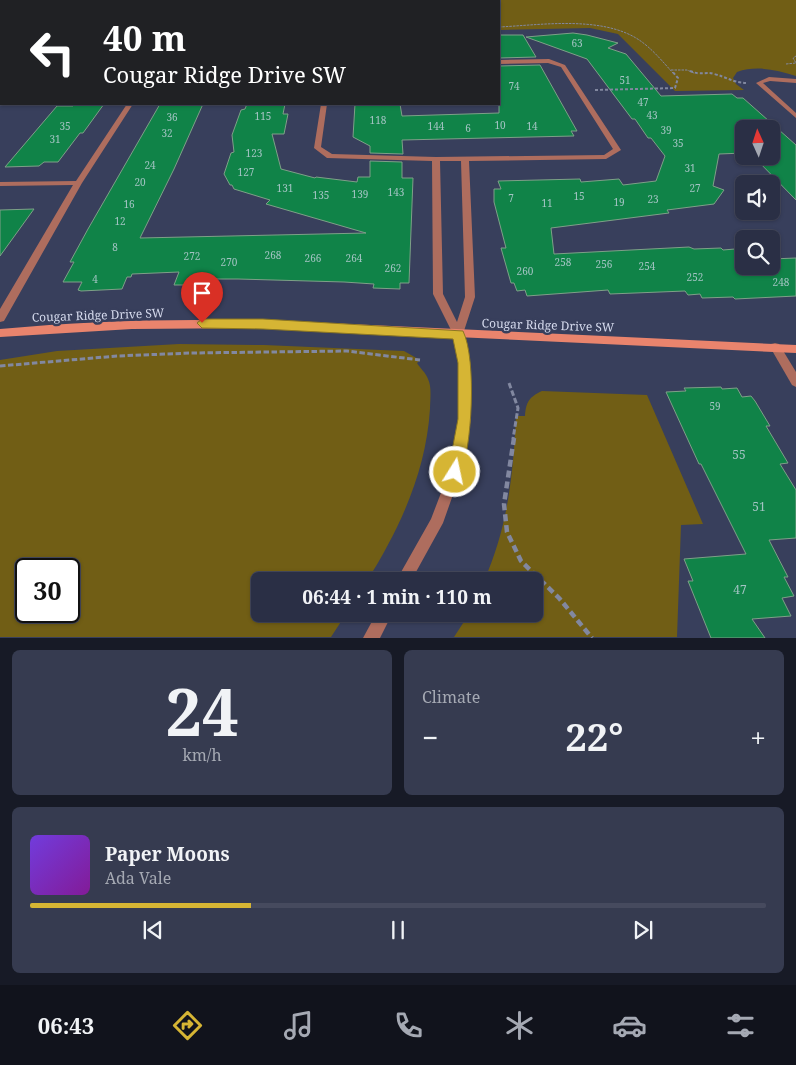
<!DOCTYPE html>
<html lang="en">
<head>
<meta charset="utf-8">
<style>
	body { margin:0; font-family:"Noto Serif",serif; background:#363b50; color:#f1f3f6; height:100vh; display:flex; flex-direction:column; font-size:19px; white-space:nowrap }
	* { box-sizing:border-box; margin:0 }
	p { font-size:16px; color:#a5a9b3 }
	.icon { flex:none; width:28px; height:28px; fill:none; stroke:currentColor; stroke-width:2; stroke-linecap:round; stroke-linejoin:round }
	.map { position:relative; height:638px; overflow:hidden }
	.details { display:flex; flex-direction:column; gap:12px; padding:12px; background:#171a26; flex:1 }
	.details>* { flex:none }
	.hud { position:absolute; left:0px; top:0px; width:500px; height:105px; box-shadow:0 1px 4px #0004,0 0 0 1px #464a5e; background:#202124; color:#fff; overflow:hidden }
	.needle { width:32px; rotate:357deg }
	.tools { position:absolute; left:735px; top:120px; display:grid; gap:10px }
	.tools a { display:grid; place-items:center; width:45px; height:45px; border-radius:8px; background:#2a2f45; box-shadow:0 1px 4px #0004,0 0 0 1px #464a5e; font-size:25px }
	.speed { position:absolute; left:15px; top:558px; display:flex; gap:10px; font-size:25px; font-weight:700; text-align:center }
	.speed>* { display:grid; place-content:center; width:65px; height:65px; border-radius:50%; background:#2a2f45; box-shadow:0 1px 4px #0004,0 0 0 1px #464a5e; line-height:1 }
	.speed .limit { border:2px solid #111; border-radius:8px; background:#fff; color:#111 }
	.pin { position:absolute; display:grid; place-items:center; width:42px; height:42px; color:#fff; margin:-51px -21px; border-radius:50% 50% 50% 0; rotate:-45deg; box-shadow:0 0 5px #0007 }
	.pin .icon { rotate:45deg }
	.me { position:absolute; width:55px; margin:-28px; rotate:10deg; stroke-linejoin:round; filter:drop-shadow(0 0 4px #0008) }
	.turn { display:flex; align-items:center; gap:18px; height:105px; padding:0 20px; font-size:22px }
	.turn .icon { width:65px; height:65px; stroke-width:2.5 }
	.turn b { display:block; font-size:35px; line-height:42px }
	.big { font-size:38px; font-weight:700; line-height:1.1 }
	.details .widget { flex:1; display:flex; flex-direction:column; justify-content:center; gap:8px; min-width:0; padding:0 18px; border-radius:8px; background:#363b50 }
	.details .dial { align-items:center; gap:0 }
	.dial b { font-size:65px; line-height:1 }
	.song { display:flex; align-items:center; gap:15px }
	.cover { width:60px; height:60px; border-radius:8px; background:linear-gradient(135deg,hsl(260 70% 55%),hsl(290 70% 35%)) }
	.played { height:5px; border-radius:2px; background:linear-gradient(90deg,#d6b534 30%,#464a5e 30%) }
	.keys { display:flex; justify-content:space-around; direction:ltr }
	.heat { display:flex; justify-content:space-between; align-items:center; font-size:28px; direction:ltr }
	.details .tiles { flex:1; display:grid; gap:12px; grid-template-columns:1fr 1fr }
	.widget:last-child { grid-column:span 2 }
	.trip { position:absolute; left:251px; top:572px; width:292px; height:50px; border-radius:8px; background:#2a2f45; box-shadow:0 1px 4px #0004,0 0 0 1px #464a5e; font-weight:700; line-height:50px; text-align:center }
	.tab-bar { display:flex; height:80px; justify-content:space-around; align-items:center; background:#11131c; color:#a5a9b3 }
	.tab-bar .icon { width:35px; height:35px }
	.tab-bar .on { color:#d6b534 }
	.tab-bar b { font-size:22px; color:#f1f3f6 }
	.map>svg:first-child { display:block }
	.green { fill:#715e15; fill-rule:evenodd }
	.building { fill:#108348; stroke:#7ea088 }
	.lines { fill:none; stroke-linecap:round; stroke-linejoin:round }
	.path-far3 { stroke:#8288a0; stroke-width:1; stroke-dasharray:2.5 1; stroke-linecap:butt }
	.path-far2 { stroke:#8288a0; stroke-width:2; stroke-dasharray:3 2; stroke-linecap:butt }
	.path-far1 { stroke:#8288a0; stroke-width:3; stroke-dasharray:5.5 2.5; stroke-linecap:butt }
	.path { stroke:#8288a0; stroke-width:4.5; stroke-dasharray:7 4; stroke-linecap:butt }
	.street { fill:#ae6d5e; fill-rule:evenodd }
	.secondary { fill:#e9846d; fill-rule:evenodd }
	.route { fill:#d6b534; stroke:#8b7622 }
	.labels { text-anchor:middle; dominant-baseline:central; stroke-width:5; stroke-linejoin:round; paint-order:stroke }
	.number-label { font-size:10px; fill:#a3c4c3 }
	.street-label { font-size:12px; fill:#d4d9ec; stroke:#383f5c }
	.near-number-label { font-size:12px; fill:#a3c4c3 }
</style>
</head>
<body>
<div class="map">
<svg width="796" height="638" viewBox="0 0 796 638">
	<rect width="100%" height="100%" fill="#383f5c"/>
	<g class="green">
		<path d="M427,0H796V76C776,70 757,65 737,72L733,78L736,84L744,90L675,91L618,34L590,28L499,30V1Z"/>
		<path d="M179,344L264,345L404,351L420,360L417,363C420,368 426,373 428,379C432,387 430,400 430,409C426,472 400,528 367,581H260V614H346L331,637H0V360L57,351ZM26,569H69V611H26Z"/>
		<path d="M542,391L647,395L703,524L681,525L677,637H454L469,614H535V581H484C508,526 513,476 516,416H525C526,402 529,397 542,391Z"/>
	</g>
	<g class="building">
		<path d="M573,33L587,35L618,43L608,48L626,54L661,96L732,94L737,98H743L796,145V200L753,156H771V129H744V153L719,154L713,186L724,190L714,204L667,210L669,213L551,228L554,254L689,247L694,249L721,248L723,250L735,249L744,261V266H771V259L796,258V296L735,299L733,297L702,298L700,294L688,295L685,291L610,294L608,290L527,296L525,290L517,291L514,283H511L501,248H506L494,202V189H501L498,181L580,179L581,182L619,179L623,185L656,181L665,156L651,138H648L635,119H632L587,59L526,37Z"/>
		<path d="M499,35H523L536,57L499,58Z"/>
		<path d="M540,65L577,131H571L574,136L402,140L403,154L370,153V146L353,137L355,104H400L402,116L499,113V66Z"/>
		<path d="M75,104H104L83,133H80L58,162H44L39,166L5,167L57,106H73Z"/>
		<path d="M160,104H203L174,169L140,238L366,233L266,204L270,200L234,189L232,185H230L224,174L231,153L234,152L232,135L241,110L245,109L247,104H285L283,114H288L284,134H272L281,169L315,178L316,177L357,182L358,177H370V161L402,162V178H413L409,283H400V289L373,288L374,284L344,282L238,279H201L198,285H174L179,272L132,274L131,277H127L122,289L81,291L78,290L82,282H63L74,262H70L88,229Z"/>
		<path d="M34,209L0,256V210Z"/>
		<path d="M721,387L722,389L737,388L742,397L751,396L755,401L770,426H766L788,463L780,464L796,490V538L769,540L788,577H784L794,596L782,598L791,616L752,619L765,638H711L688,581H693L684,559L746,554L701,464H699L666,392L686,391L684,388Z"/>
	</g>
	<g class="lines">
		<g class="path-far3">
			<path d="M196,1L199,0"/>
			<path d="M499,27C540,25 599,16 636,38C651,47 662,61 673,73"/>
			<path d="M786,64L796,63L793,58L796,56"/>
			<path d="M671,70H687L694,73"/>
		</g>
		<g class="path-far2">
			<path d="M690,71C702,76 706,71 714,74C727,77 731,82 746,83"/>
			<path d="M595,90L675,88L678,78L672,71"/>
		</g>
		<g class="path-far1">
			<path d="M0,366L117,356L191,353L347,351L420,360"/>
			<path d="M509,383L518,408L513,439"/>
		</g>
		<path class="path" d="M514,438L504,504L507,532L521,561L559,598L592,638"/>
		<g class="street">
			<path d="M549,59L565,65L621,150L606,159L469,161L475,297L463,334L469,363L471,419L461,472L443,523L411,581H396L431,519L449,472L459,419V363L453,334L433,294L432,161L327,158L314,148L321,104H327L321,147L332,154L436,157L604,155L613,149L561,67L548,63L499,64V60ZM440,161H461L465,297L457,322L443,294Z"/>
			<path d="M769,77L796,79V83L770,81L763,83L796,113V118L756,83Z"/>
			<path d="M127,104H133L82,183L4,321L0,322V309L73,185L0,186V182L76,181Z"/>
			<path d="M775,343L779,344L796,372V387L792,385L770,347L771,344Z"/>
			<path d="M376,614H392L380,638H363Z"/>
		</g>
		<path class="secondary" d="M197,320H263L796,345V353L263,328L132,329L0,337V329C66,323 131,320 197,320Z"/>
	</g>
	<path class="route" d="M202,319H263L463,331C477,360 472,448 460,477L455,480L450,477L448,472L458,419V363L453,339L263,329L202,328L197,323Z"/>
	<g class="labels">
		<g class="number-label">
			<text x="577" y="43">63</text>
			<text x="625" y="80">51</text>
			<text x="514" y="86">74</text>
			<text x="643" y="102">47</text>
			<text x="652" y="115">43</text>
			<text x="263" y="116">115</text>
			<text x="172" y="117">36</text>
			<text x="378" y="120">118</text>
			<text x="500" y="125">10</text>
			<text x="65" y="126">35</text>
			<text x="436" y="126">144</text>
			<text x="532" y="126">14</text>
			<text x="468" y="128">6</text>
			<text x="666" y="130">39</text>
			<text x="167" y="133">32</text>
			<text x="55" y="139">31</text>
			<text x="678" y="143">35</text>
			<text x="254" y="153">123</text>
			<text x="150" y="165">24</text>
			<text x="690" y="168">31</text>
			<text x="246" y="172">127</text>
			<text x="140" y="182">20</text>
			<text x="285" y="188">131</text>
			<text x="695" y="188">27</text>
			<text x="396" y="192">143</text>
			<text x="360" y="194">139</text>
			<text x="321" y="195">135</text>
			<text x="579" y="196">15</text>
			<text x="511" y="198">7</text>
			<text x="653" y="199">23</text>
			<text x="619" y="202">19</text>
			<text x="547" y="203">11</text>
			<text x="129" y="204">16</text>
			<text x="120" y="221">12</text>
			<text x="115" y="247">8</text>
			<text x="273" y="255">268</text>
			<text x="192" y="256">272</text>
			<text x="313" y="258">266</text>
			<text x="354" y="258">264</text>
			<text x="229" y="262">270</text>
			<text x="563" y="262">258</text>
			<text x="604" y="264">256</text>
			<text x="647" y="266">254</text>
			<text x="393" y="268">262</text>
			<text x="525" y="271">260</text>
			<text x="695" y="277">252</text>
			<text x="95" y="279">4</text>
			<text x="781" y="282">248</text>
			<text x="715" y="406">59</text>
		</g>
		<g class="street-label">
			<text transform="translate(98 315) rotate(-2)">Cougar Ridge Drive SW</text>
			<text transform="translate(548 325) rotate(2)">Cougar Ridge Drive SW</text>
		</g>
		<g class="near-number-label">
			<text x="739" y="454">55</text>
			<text x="759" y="506">51</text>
			<text x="740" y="589">47</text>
		</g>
	</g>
</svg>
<div class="tools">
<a><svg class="needle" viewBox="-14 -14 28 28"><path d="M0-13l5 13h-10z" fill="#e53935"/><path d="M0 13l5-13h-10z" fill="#a5a9b3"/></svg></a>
<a><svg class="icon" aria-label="sound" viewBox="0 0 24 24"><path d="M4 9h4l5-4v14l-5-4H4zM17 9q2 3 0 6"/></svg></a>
<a><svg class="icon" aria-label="search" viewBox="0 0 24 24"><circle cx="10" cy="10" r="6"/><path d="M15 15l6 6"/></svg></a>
</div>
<div class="speed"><div class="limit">30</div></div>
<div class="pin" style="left:202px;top:323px;background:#d93025"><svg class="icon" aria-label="arrive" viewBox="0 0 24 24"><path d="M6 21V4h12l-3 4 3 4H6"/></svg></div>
<svg class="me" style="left:455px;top:472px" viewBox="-20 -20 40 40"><circle r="17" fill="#d6b534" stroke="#fff" stroke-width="3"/><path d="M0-11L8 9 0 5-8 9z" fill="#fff"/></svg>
<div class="trip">06:44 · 1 min · 110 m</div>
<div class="hud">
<div class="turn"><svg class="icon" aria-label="left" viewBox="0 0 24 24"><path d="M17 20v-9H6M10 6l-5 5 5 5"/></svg><div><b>40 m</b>Cougar Ridge Drive SW</div></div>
</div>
</div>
<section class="details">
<div class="tiles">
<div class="widget dial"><b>24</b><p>km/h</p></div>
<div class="widget"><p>Climate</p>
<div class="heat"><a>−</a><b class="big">22°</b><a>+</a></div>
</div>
<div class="widget">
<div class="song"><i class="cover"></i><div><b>Paper Moons</b><p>Ada Vale</p></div></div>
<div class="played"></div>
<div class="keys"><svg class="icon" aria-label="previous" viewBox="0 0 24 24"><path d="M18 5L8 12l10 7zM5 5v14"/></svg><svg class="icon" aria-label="pause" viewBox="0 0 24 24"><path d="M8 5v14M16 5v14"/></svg><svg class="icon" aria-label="next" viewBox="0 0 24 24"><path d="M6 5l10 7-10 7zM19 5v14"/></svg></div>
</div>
</div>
</section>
<nav class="tab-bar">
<b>06:43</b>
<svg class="icon on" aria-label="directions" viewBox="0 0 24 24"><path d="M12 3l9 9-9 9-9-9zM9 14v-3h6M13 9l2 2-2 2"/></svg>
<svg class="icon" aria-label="music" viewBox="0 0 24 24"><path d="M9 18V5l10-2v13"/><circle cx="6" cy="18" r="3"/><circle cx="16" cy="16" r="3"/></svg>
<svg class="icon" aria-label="phone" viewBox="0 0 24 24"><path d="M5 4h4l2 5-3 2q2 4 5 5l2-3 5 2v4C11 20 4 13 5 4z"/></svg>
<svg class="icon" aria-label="climate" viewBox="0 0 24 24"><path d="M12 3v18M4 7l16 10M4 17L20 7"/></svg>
<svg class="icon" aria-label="car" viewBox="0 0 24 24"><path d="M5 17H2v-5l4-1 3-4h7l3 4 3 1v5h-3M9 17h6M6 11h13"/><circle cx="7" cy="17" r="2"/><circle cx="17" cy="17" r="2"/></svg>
<svg class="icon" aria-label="filters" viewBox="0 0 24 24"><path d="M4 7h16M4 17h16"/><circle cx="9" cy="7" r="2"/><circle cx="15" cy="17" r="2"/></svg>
</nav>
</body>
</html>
